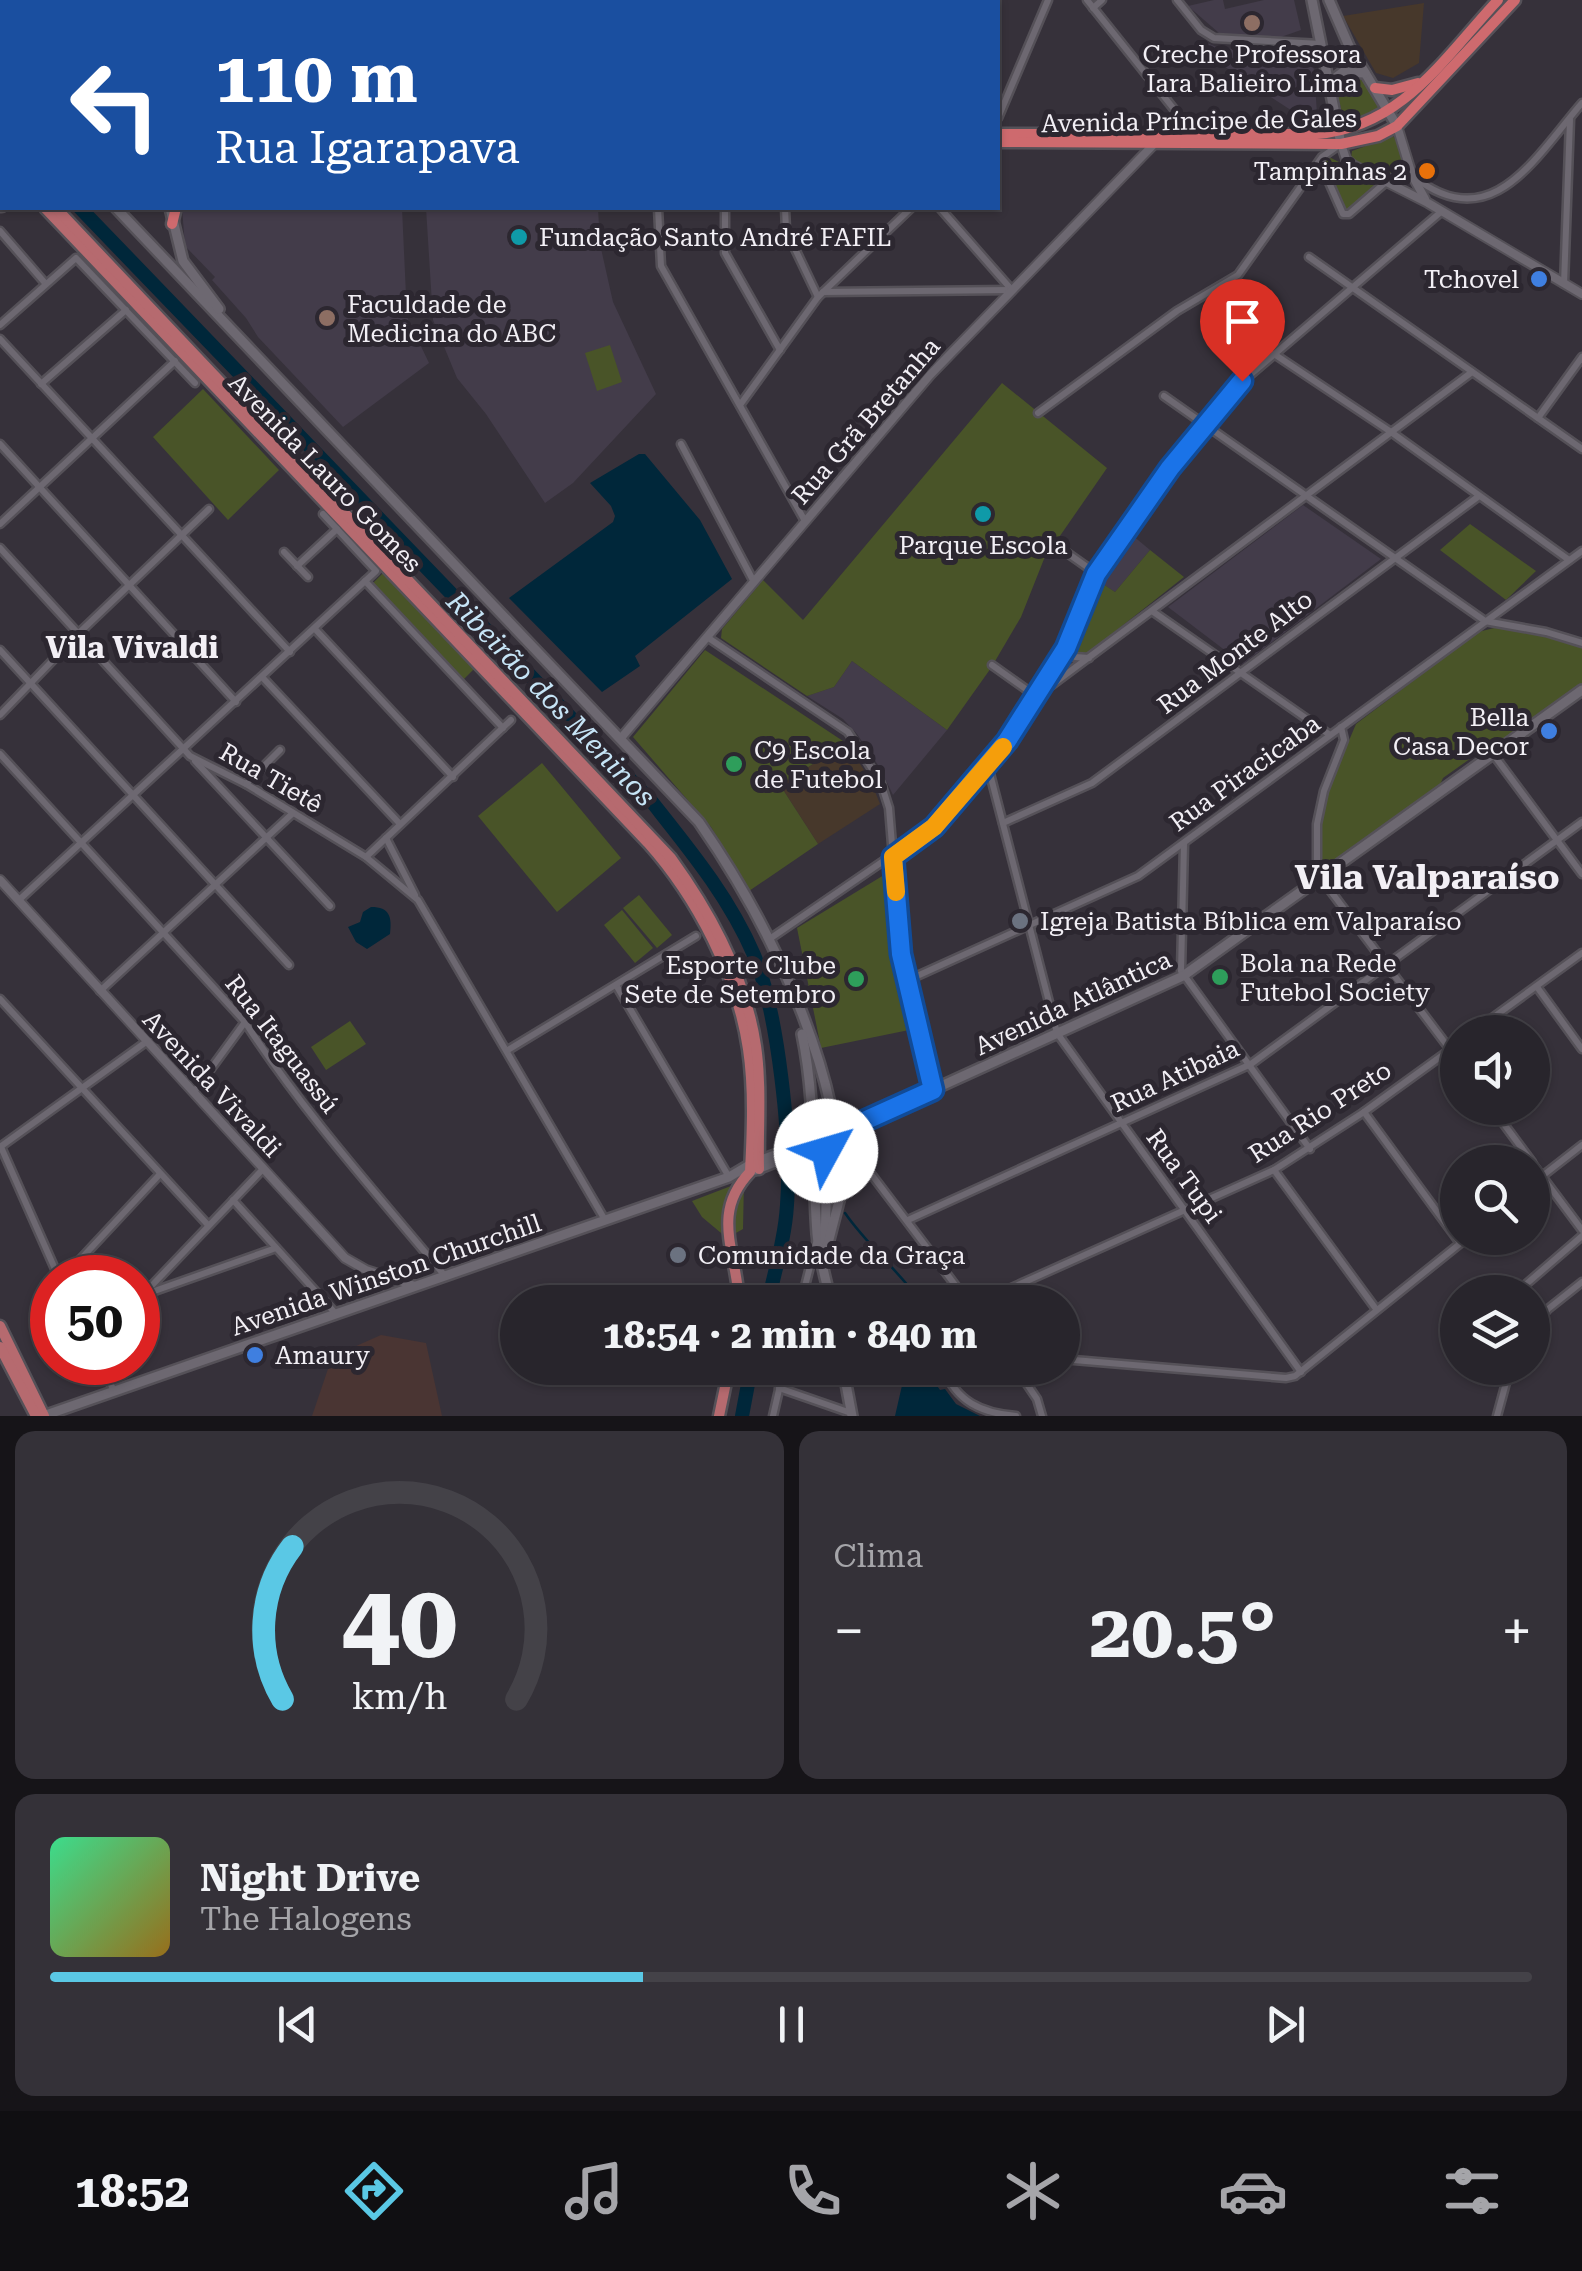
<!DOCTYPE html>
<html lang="pt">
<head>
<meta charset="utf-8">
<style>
	body { margin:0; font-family:"Roboto Serif",serif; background:#343138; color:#f1f3f6; height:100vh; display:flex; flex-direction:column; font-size:38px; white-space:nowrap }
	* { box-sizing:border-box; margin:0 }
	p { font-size:32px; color:#a5a5a9 }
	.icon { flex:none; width:55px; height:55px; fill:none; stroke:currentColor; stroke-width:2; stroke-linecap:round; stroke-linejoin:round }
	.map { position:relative; height:1416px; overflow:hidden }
	.drawer { display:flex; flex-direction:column; gap:15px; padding:15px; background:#161418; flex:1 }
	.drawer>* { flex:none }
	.banner { position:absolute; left:0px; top:0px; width:1000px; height:210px; box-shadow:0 2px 8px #0004,0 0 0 2px #444248; background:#1a4fa0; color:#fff; overflow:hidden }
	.controls { position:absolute; left:1440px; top:1015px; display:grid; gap:20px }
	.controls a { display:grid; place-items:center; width:110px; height:110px; border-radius:50%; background:#28252c; box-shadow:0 2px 8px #0004,0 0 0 2px #444248; font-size:50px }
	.speed { position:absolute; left:30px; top:1255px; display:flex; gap:20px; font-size:50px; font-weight:700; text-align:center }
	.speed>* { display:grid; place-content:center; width:130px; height:130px; border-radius:50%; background:#28252c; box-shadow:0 2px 8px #0004,0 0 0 2px #444248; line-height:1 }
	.speed .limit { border:15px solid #d22; background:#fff; color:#111 }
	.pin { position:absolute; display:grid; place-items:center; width:85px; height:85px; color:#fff; margin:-102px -42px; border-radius:50% 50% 50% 0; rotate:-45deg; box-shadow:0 0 10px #0007 }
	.pin .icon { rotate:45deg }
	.me { position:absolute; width:110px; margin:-55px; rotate:51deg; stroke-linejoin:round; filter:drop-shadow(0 0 8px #0008) }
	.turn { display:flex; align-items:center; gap:35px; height:210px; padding:0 50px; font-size:45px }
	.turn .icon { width:130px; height:130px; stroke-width:2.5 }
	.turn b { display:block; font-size:70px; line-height:85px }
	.big { font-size:75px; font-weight:700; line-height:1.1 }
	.drawer .card { flex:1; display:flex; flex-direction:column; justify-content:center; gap:15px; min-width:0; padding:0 35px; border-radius:20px; background:#343138 }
	.drawer .dial { align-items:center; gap:0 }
	.dial svg { height:260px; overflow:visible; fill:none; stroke:#444248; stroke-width:7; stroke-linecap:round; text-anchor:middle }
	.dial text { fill:#f1f3f6; stroke:none }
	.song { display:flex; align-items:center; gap:30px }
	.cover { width:120px; height:120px; border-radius:15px; background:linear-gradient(135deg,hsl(150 70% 55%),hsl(40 70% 35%)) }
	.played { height:10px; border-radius:5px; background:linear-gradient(90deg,#5ac8e5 40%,#444248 40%) }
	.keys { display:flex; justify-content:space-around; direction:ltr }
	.heat { display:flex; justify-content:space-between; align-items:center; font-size:55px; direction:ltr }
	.drawer .tiles { flex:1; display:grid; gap:15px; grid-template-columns:1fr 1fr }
	.card:last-child { grid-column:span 2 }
	.trip { position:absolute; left:500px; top:1285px; width:580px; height:100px; border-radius:50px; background:#28252c; box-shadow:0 2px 8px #0004,0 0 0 2px #444248; font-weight:700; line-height:100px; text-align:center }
	.tabs { display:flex; height:160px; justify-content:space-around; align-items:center; background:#100f12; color:#a5a5a9 }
	.tabs .icon { width:70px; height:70px }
	.tabs .selected { color:#5ac8e5 }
	.tabs b { font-size:45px; color:#f1f3f6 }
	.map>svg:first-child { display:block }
	.commercial { fill:#47382b }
	.industrial { fill:#4a3533 }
	.built { fill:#433c4a }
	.green { fill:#495428 }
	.water { fill:#00273a }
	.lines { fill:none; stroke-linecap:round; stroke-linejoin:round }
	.stream { stroke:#00273a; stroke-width:2.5 }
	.river { stroke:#00273a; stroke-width:14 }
	.minor-casing { stroke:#555158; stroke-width:11 }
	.tertiary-casing { stroke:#555158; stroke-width:12 }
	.secondary-casing { stroke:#555158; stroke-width:14 }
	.primary-casing { stroke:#555158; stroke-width:15 }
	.trunk-casing { stroke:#555158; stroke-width:15 }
	.minor { stroke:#6d6871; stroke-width:6 }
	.tertiary { stroke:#6d6871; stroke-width:8 }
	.secondary { stroke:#6d6871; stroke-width:9 }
	.primary { stroke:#b66a6f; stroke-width:10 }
	.trunk { stroke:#ce6a6e; stroke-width:10 }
	.route-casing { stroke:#114b97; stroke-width:25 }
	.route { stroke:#1a73e8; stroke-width:18 }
	.slow { stroke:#f59e0b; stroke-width:18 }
	.education-dot { fill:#8d6e63; stroke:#2c2730; stroke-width:4 }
	.food-dot { fill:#e8710a; stroke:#2c2730; stroke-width:4 }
	.culture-dot { fill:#0f9aa8; stroke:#2c2730; stroke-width:4 }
	.shop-dot { fill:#3f7fe0; stroke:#2c2730; stroke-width:4 }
	.leisure-dot { fill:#2e9e5b; stroke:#2c2730; stroke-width:4 }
	.worship-dot { fill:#6b7280; stroke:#2c2730; stroke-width:4 }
	.labels { text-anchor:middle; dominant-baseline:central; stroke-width:10; stroke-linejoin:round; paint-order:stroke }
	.poi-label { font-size:25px; fill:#f2eff5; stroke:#2c2730; text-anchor:start }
	.street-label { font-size:25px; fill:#f2eff5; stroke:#2c2730 }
	.water-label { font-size:28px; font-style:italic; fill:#c6e4f6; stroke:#2c2730 }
	.quarter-label { font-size:30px; font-weight:bold; fill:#f2eff5; stroke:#2c2730 }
	.district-label { font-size:35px; font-weight:bold; fill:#f2eff5; stroke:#2c2730 }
</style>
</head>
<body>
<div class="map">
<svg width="1582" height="1416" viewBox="0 0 1582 1416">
	<rect width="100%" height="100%" fill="#36313a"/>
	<g class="commercial">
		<path d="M1424,3L1419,63L1393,78L1376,73L1343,16Z"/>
		<path d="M846,743L870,779L880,804L818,844L780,785Z"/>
	</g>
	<path class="industrial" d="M381,1335L426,1343L442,1416H312L329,1366L338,1354Z"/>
	<g class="built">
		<path d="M1214,0H1223L1225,9L1264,0H1294L1301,30L1278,38L1230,37L1219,33L1188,6Z"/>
		<path d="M1205,42L1219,48L1309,53L1314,70L1318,128H1306V120L1216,61Z"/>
		<path d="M182,208H402L407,317L429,363L343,427L258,337L246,318L212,280L215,277L185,246Z"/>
		<path d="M426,208H598L600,244L613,302L656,394L573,483L545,503L486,414L457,378L433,320Z"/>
		<path d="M1303,505L1381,559L1243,664L1168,607Z"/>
		<path d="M1132,535L1150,550L1115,592L1101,583Z"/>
		<path d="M852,661L947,730L893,795L880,768L857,734L843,719L807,696L834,687Z"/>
	</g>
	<g class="green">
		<path d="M1352,76L1363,81L1381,109L1345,124L1336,89L1342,79Z"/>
		<path d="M1393,136C1401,146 1410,174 1388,176C1378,177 1360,164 1351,158L1352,151Z"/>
		<path d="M1331,158L1377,181L1376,186L1348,209H1343L1325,166L1327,159Z"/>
		<path d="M610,345L622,382L597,391L585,353Z"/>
		<path d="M1002,383L1107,468L1044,559L1021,617L991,668L947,730L852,661L834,687L807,696L721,638L722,629L763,580L803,620Z"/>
		<path d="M203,389L279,470L228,520L153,437Z"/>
		<path d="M1470,524L1536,571L1506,600L1440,550Z"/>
		<path d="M1150,550L1184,577L1084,656L1078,655L1075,649L1097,580L1115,592Z"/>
		<path d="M384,572L475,668L463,680L372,584Z"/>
		<path d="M1498,627L1547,636L1582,648V684L1481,757L1474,756L1443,778L1439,787L1326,868L1320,866V826L1328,790L1356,724L1478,632Z"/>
		<path d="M705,650L846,743L780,785L818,844L749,891L711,827L633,737Z"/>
		<path d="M542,763L621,858L557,912L478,816Z"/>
		<path d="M884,875L914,1029L821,1048L797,928Z"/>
		<path d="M639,895L672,935L657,948L623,908Z"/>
		<path d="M622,910L653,948L635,963L604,925Z"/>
		<path d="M350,1021L366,1044L326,1070L311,1047Z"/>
		<path d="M744,1181L743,1229L727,1238L702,1217L692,1201Z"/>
	</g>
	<g class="water">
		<path d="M639,454H645L700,520L732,579L635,656L640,666L602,692L509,598L613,522L615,516L611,506L590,483Z"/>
		<path d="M371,907C390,907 392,917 390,934L367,949L356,942L348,927L360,922L363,912Z"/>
		<path d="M906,1368H925L940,1390L945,1389L956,1404L980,1416H895Z"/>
	</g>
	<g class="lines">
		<g class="stream">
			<path d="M788,1174L801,1176L807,1181"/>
			<path d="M845,1213C867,1245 898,1270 921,1302"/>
		</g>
		<g class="river">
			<path d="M80,208L652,802C690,850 729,897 754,955C778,1012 792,1142 787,1205C785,1238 775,1270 768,1302"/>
			<path d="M742,1416L751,1368"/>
		</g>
		<defs>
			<g id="minor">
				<path d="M305,0L306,2"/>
				<path d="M1087,0L1193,133"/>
				<path d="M1177,0L1201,30L1214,38L1321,44"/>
				<path d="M809,2L810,0"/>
				<path d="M941,2L942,0"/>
				<path d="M1093,8L1102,0"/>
				<path d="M0,50H2"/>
				<path d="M998,118L1048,0"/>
				<path d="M1320,162L1343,214H1349L1386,182"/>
				<path d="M1414,177C1492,238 1536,156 1582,103"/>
				<path d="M658,208L661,266L805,521"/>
				<path d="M725,208V253L780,350"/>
				<path d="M785,208L786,230L818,297"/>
				<path d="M940,208L1011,289"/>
				<path d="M0,231L45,283"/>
				<path d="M1309,257L1582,449"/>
				<path d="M1564,284L1570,120"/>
				<path d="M823,292L1011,290"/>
				<path d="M0,325L76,258L195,383"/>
				<path d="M0,339L290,652"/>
				<path d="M1274,354L1391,432L1569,560"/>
				<path d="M41,384L126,310"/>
				<path d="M1164,396L1485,621L1546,632L1582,643"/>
				<path d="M740,405L818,297L911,208"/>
				<path d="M1038,413L1177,311L1238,275L1322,157L1339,145"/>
				<path d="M1538,418L1582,357"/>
				<path d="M0,444L236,702"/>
				<path d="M681,444L754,582"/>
				<path d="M0,524L175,361"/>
				<path d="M1056,545L1097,574"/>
				<path d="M0,548L190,756L246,784L366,857L418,900L605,1220"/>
				<path d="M284,552L308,577"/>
				<path d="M297,566L337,529"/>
				<path d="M365,581L503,728"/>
				<path d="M1152,611L1330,735"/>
				<path d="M315,629L453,777"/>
				<path d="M707,637L848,732L881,783L889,808L901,954L933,1090"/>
				<path d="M1066,648L1075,657L1089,658"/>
				<path d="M0,650L289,965"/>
				<path d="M992,665L1037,697"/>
				<path d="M263,678L400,824"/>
				<path d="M1045,690L1472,372"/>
				<path d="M0,715L80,632L209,509"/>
				<path d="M1341,727L1344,740L1324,791L1317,824V873L1458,1060"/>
				<path d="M0,754L245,1022C304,1113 376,1193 445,1276"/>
				<path d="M1493,754L1582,874"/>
				<path d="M195,761L330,906"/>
				<path d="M988,766L1057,1033L1301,1372"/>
				<path d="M246,784L280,750"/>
				<path d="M1003,823L1092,783L1479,496"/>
				<path d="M386,838L415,895"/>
				<path d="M1184,844L1181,971L1310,1149"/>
				<path d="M366,857L511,720"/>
				<path d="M19,900L376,571L323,514"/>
				<path d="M771,938L933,827L1007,741L1040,694L1070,640L1097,574L1170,468L1229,393L1442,211"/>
				<path d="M906,981L1138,876L1582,551"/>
				<path d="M616,985L729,1177"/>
				<path d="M1537,987L1582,1049"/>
				<path d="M100,991L293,813"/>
				<path d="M0,999L208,1225"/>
				<path d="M1473,1032L1582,953"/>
				<path d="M508,1050L696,936"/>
				<path d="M194,1092L245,1022"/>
				<path d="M1492,1108L1532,1162"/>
				<path d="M1364,1112L1460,1243"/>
				<path d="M0,1147L146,1042"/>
				<path d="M1,1147L59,1278"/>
				<path d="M853,1150L968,1302"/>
				<path d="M1532,1163L1582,1230"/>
				<path d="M1274,1170L1376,1309"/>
				<path d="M1532,1184L1582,1145"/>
				<path d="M233,1200L336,1314"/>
				<path d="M908,1220L1251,1064L1582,822"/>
				<path d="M63,1278L160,1174"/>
				<path d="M1517,1292L1582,1236"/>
				<path d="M146,1294L276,1248"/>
				<path d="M138,1300L263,1169"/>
				<path d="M801,1302L816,1243"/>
				<path d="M980,1302L1274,1170L1364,1112L1458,1044"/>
				<path d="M1532,1328L1548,1309L1582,1282"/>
				<path d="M1062,1359L1286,1378L1295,1376L1467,1238"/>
				<path d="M100,1362L114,1391"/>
				<path d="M943,1368C957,1402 981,1413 1016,1416"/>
				<path d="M1016,1368L1037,1399L1042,1416"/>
				<path d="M779,1388L851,1413"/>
				<path d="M773,1416L784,1368"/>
				<path d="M1497,1416L1510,1368"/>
			</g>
			<g id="tertiary">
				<path d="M1397,126L1412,175L1425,199"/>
				<path d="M1341,144L1346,159L1353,165L1428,203L1582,294"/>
				<path d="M1386,182L1397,176L1408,163"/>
				<path d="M621,738L930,375L1155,143"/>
				<path d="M0,880L345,1258L366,1270L415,1286"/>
			</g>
			<g id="secondary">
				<path d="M1312,0L1341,144"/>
				<path d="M1329,0L1349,46L1397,126"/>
				<path d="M1330,88L1335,78L1343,72L1365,73"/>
				<path d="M116,208L699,822C768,921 846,1077 839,1200"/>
				<path d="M170,208L183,261L219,309"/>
				<path d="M802,1034C816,1102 812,1166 817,1234C819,1257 826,1280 831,1302"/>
				<path d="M824,1142L827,1171L825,1241"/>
				<path d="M755,1170L838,1137"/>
				<path d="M844,1182L862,1122"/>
				<path d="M824,1259L840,1197"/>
				<path d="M843,1368L852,1416"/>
				<path d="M43,1416L729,1177L751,1164L862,1122L1183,976L1582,690"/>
			</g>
			<g id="primary">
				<path d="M0,66L2,67"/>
				<path d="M0,81L2,84"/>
				<path d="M0,148L2,151"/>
				<path d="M0,160L2,162"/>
				<path d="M0,206H2"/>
				<path d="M45,208L648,843C697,898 737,975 748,1049C754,1089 752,1132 750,1172C710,1214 737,1252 739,1302"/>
				<path d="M56,208L671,858C711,913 746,978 756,1046C762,1087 758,1128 759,1169"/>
				<path d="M0,1326L44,1416"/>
				<path d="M0,1347L36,1416"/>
				<path d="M719,1416L729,1368"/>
			</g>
			<g id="trunk">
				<path d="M624,0L627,2"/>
				<path d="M687,0V2"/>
				<path d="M410,2L412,0"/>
				<path d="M430,2L432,0"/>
				<path d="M653,2V0"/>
				<path d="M1375,88L1392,90L1418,83"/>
				<path d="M0,115H2"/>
				<path d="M0,129L2,128"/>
				<path d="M998,134H1317C1402,127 1444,58 1498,0"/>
				<path d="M998,142L1341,144L1378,136L1397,126L1515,0"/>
				<path d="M172,224L176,208"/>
			</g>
		</defs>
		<use href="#minor" class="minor-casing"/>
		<use href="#tertiary" class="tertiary-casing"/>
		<use href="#secondary" class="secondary-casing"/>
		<use href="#primary" class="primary-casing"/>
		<use href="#trunk" class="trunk-casing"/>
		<use href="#minor" class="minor"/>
		<use href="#tertiary" class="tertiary"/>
		<use href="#secondary" class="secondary"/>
		<use href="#primary" class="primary"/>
		<use href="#trunk" class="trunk"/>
	</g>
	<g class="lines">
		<defs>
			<path id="route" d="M826,1151L824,1143L862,1122L933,1090L901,954L893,857L934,827L1007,741L1066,648L1096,574L1170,468L1242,381"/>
		</defs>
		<use href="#route" class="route-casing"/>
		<use href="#route" class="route"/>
		<path class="slow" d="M896,892L893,857L934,827L1003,747"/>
	</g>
	<g class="education-dot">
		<circle cx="1252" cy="23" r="10"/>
		<circle cx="327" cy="318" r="10"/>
	</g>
	<circle class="food-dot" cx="1427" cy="171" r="10"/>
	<g class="culture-dot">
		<circle cx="519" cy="237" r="10"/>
		<circle cx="983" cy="514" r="10"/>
	</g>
	<g class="shop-dot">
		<circle cx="1539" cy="279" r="10"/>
		<circle cx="1549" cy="731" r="10"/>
		<circle cx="255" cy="1355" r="10"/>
	</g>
	<g class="leisure-dot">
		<circle cx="734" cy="764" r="10"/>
		<circle cx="1220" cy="977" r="10"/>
		<circle cx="856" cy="979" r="10"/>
	</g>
	<g class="worship-dot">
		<circle cx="1020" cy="921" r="10"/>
		<circle cx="678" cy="1255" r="10"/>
	</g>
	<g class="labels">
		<g class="poi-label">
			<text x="1252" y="54" text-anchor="middle">Creche Professora<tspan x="1252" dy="29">Iara Balieiro Lima</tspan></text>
			<text x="1407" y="171" text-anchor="end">Tampinhas 2</text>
			<text x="539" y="237">Fundação Santo André FAFIL</text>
			<text x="1519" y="279" text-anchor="end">Tchovel</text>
			<text x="347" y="304">Faculdade de<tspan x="347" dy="29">Medicina do ABC</tspan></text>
			<text x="983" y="545" text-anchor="middle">Parque Escola</text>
			<text x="1529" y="717" text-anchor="end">Bella<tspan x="1529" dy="29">Casa Decor</tspan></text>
			<text x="754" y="750">C9 Escola<tspan x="754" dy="29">de Futebol</tspan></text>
			<text x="1040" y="921">Igreja Batista Bíblica em Valparaíso</text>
			<text x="1240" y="963">Bola na Rede<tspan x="1240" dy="29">Futebol Society</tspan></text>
			<text x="836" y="965" text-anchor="end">Esporte Clube<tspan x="836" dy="29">Sete de Setembro</tspan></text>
			<text x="698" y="1255">Comunidade da Graça</text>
			<text x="275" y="1355">Amaury</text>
		</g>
		<g class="street-label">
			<text transform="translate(1199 121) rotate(-1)">Avenida Príncipe de Gales</text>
			<text transform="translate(866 421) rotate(-49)">Rua Grã Bretanha</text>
			<text transform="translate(325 473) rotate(46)">Avenida Lauro Gomes</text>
			<text transform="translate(1235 652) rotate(-37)">Rua Monte Alto</text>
			<text transform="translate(1245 773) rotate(-36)">Rua Piracicaba</text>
			<text transform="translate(271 778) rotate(30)">Rua Tietê</text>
			<text transform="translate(1073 1003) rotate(-25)">Avenida Atlântica</text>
			<text transform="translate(282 1044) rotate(52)">Rua Itaguassú</text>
			<text transform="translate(1175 1076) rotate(-25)">Rua Atibaia</text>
			<text transform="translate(212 1084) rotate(47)">Avenida Vivaldi</text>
			<text transform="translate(1320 1112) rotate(-33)">Rua Rio Preto</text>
			<text transform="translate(1184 1176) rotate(54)">Rua Tupi</text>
			<text transform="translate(386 1275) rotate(-19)">Avenida Winston Churchill</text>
		</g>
		<g class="water-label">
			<text transform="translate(551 699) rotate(46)">Ribeirão dos Meninos</text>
		</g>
		<g class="quarter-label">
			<text x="132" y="647">Vila Vivaldi</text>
		</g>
		<g class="district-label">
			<text x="1427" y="877">Vila Valparaíso</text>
		</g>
	</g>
</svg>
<div class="controls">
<a><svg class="icon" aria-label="sound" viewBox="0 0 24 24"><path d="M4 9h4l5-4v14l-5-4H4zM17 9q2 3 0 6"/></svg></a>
<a><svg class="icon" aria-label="search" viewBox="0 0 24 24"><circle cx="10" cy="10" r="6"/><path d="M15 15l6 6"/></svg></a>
<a><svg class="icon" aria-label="layers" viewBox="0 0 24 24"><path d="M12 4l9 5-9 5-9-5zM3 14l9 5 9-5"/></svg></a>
</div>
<div class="speed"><div class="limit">50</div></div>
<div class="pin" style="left:1242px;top:381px;background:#d93025"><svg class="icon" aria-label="arrive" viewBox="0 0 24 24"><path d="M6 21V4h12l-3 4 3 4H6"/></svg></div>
<svg class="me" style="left:826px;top:1151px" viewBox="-20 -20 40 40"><circle r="19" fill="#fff"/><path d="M0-13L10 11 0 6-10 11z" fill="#1a73e8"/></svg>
<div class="trip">18:54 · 2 min · 840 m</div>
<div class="banner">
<div class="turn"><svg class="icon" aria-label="left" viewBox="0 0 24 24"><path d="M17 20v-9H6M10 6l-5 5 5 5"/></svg><div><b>110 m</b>Rua Igarapava</div></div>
</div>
</div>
<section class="drawer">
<div class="tiles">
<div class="card dial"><svg viewBox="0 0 100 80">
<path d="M14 69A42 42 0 1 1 86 69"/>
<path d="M14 69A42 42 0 0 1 17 22" stroke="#5ac8e5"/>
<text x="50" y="56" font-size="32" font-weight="700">40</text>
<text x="50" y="72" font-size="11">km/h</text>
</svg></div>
<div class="card"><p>Clima</p>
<div class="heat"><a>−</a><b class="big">20.5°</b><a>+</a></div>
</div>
<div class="card">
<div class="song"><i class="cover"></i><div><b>Night Drive</b><p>The Halogens</p></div></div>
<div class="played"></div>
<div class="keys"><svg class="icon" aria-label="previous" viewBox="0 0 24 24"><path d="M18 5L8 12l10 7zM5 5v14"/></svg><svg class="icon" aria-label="pause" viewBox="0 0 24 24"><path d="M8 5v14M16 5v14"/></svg><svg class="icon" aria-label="next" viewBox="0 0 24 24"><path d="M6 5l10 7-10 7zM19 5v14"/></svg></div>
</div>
</div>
</section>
<nav class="tabs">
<b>18:52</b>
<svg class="icon selected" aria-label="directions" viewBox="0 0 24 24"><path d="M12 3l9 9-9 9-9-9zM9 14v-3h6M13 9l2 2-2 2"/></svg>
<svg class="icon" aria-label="music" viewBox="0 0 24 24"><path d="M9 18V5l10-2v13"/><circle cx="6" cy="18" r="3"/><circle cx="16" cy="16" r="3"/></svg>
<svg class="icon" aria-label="phone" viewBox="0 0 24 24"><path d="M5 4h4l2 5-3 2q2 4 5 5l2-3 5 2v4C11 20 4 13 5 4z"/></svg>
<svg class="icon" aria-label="climate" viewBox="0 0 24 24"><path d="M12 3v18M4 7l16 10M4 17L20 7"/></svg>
<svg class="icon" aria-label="car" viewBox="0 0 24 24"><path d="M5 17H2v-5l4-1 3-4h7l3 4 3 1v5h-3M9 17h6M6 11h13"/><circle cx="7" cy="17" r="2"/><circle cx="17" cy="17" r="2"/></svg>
<svg class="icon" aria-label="filters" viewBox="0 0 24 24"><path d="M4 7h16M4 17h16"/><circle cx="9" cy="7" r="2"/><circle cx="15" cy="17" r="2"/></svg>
</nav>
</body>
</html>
